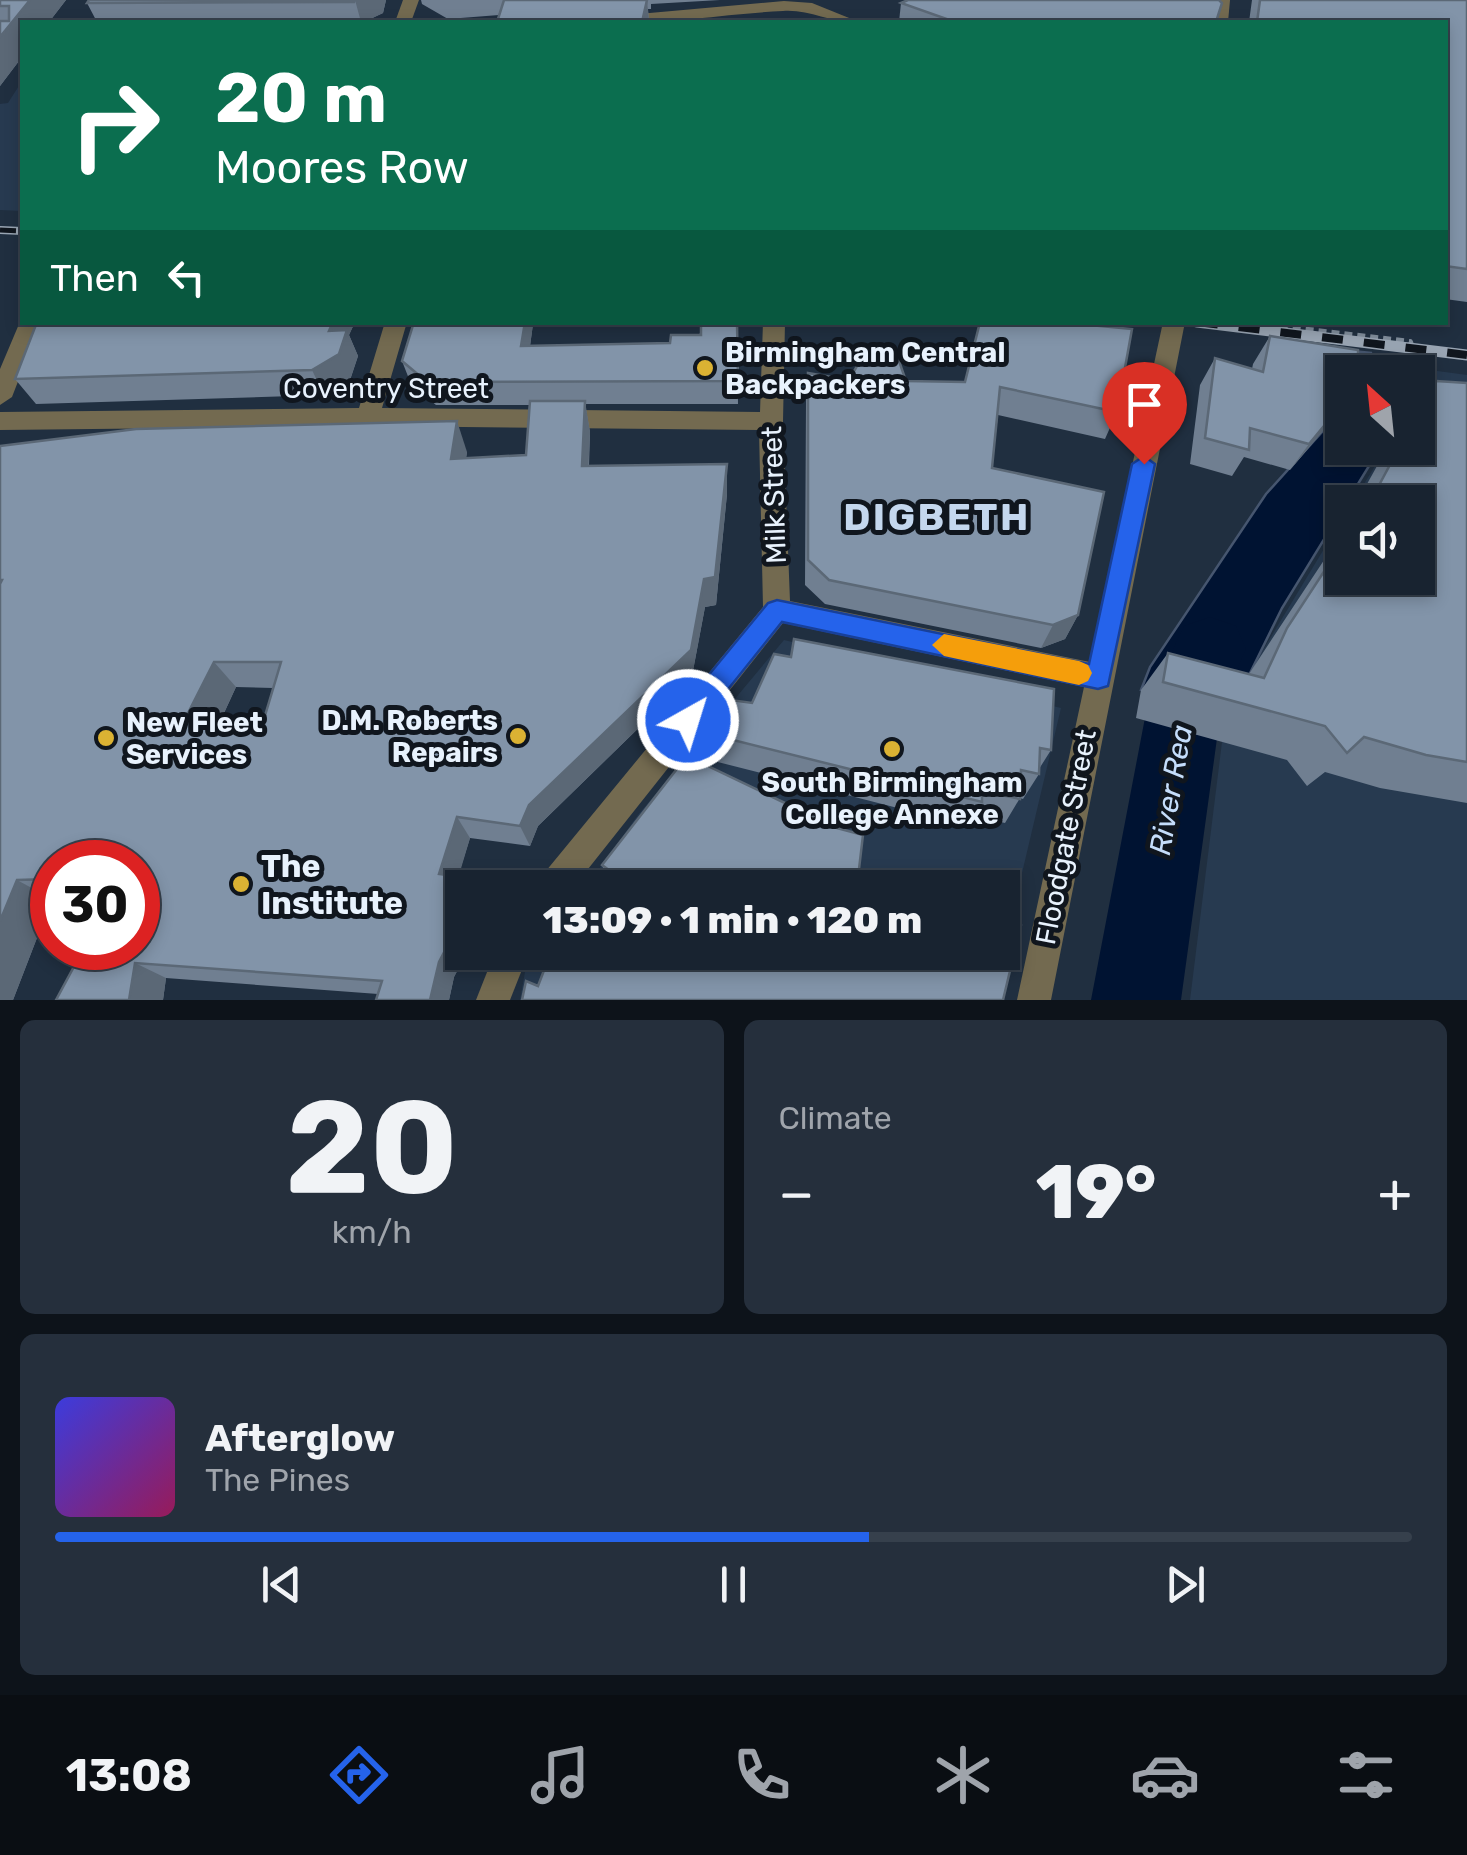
<!DOCTYPE html>
<html lang="en">
<head>
<meta charset="utf-8">
<style>
	body { margin:0; font-family:Rubik,sans-serif; background:#252f3c; color:#f1f3f6; height:100vh; display:flex; flex-direction:column; font-size:38px; white-space:nowrap }
	* { box-sizing:border-box; margin:0 }
	p { font-size:32px; color:#9fa4ab }
	.icon { flex:none; width:55px; height:55px; fill:none; stroke:currentColor; stroke-width:2; stroke-linecap:round; stroke-linejoin:round }
	.map { position:relative; height:1000px; overflow:hidden }
	.side { display:flex; flex-direction:column; gap:20px; padding:20px; background:#0d131a; flex:1 }
	.side>* { flex:none }
	.hud { position:absolute; left:20px; top:20px; width:1428px; height:305px; border-radius:0px; box-shadow:0 5px 15px #0003,0 0 0 2px #36404c; background:#0b6e4f; color:#fff; overflow:hidden }
	.needle { width:65px; rotate:333deg }
	.tools { position:absolute; left:1325px; top:355px; display:grid; gap:20px }
	.tools a { display:grid; place-items:center; width:110px; height:110px; border-radius:0px; background:#182330; box-shadow:0 5px 15px #0003,0 0 0 2px #36404c; font-size:50px }
	.speed { position:absolute; left:30px; top:840px; display:flex; gap:20px; font-size:50px; font-weight:700; text-align:center }
	.speed>* { display:grid; place-content:center; width:130px; height:130px; border-radius:50%; background:#182330; box-shadow:0 5px 15px #0003,0 0 0 2px #36404c; line-height:1 }
	.speed .limit { border:15px solid #d22; background:#fff; color:#111 }
	.pin { position:absolute; display:grid; place-items:center; width:85px; height:85px; color:#fff; margin:-102px -42px; border-radius:50% 50% 50% 0; rotate:-45deg; box-shadow:0 0 10px #0007 }
	.pin .icon { rotate:45deg }
	.me { position:absolute; width:110px; margin:-55px; rotate:39deg; stroke-linejoin:round; filter:drop-shadow(0 0 8px #0008) }
	.turn { display:flex; align-items:center; gap:35px; height:210px; padding:0 30px; font-size:45px }
	.turn .icon { width:130px; height:130px; stroke-width:2.5 }
	.turn b { display:block; font-size:70px; line-height:85px }
	.then { display:flex; align-items:center; height:95px; padding:0 30px; background:#0003; gap:20px; font-size:38px }
	.big { font-size:75px; font-weight:800; line-height:1.1 }
	.side .card { flex:1; display:flex; flex-direction:column; justify-content:center; gap:15px; min-width:0; padding:0 35px; border-radius:15px; background:#252f3c }
	.side .dial { align-items:center; gap:0 }
	.dial b { font-size:130px; line-height:1 }
	.song { display:flex; align-items:center; gap:30px }
	.cover { width:120px; height:120px; border-radius:15px; background:linear-gradient(135deg,hsl(240 70% 55%),hsl(330 70% 35%)) }
	.played { height:10px; border-radius:5px; background:linear-gradient(90deg,#2563eb 60%,#36404c 60%) }
	.keys { display:flex; justify-content:space-around; direction:ltr }
	.heat { display:flex; justify-content:space-between; align-items:center; font-size:55px; direction:ltr }
	.side .tiles { flex:1; display:grid; gap:20px; grid-template-columns:1fr 1fr }
	.card:last-child { grid-column:span 2 }
	.trip { position:absolute; left:445px; top:870px; width:575px; height:100px; border-radius:0px; background:#182330; box-shadow:0 5px 15px #0003,0 0 0 2px #36404c; font-weight:800; line-height:100px; text-align:center }
	.tab-bar { display:flex; height:160px; justify-content:space-around; align-items:center; background:#0a0e13; color:#9fa4ab }
	.tab-bar .icon { width:70px; height:70px }
	.tab-bar .current { color:#2563eb }
	.tab-bar b { font-size:45px; color:#f1f3f6 }
	.map>svg:first-child { display:block }
	.built { fill:#273a50 }
	.water { fill:#001332; stroke:#46566f; stroke-width:2.5 }
	.lines { fill:none; stroke-linecap:round; stroke-linejoin:round }
	.river { fill:#001332; fill-rule:evenodd }
	.path { stroke:#808d9b; stroke-width:6; stroke-dasharray:8 5; stroke-linecap:butt }
	.minor { fill:#736a50; fill-rule:evenodd }
	.rail-far1-casing { stroke:#99a5b3; stroke-width:8 }
	.rail-casing { stroke:#99a5b3; stroke-width:11 }
	.rail-far1 { stroke:#10161e; stroke-width:5; stroke-dasharray:16; stroke-linecap:butt }
	.rail { stroke:#10161e; stroke-width:8; stroke-dasharray:21; stroke-linecap:butt }
	.wall { fill:#707f91; fill-rule:evenodd }
	.shaded-wall { fill:#5b6876 }
	.building { fill:#8294a9; stroke:#5b6876; stroke-width:2.5; fill-rule:evenodd }
	.route { fill:#2563eb; stroke:#184099; stroke-width:2.5 }
	.slow { fill:#f59e0b }
	.poi-dot { fill:#dbb233; stroke:#10161e; stroke-width:4 }
	.labels { text-anchor:middle; dominant-baseline:central; stroke-width:10; stroke-linejoin:round; paint-order:stroke }
	.poi-label { font-size:28px; font-weight:bold; fill:#e8f2fd; stroke:#10161e; text-anchor:start }
	.street-label { font-size:28px; fill:#e8f2fd; stroke:#10161e }
	.water-label { font-size:30px; font-style:italic; fill:#c5ddfa; stroke:#10161e }
	.near-poi-label { font-size:32px; font-weight:bold; fill:#e8f2fd; stroke:#10161e; text-anchor:start }
	.district-label { font-size:38px; font-weight:bold; letter-spacing:2.5px; fill:#c4d7ee; stroke:#10161e }
</style>
</head>
<body>
<div class="map">
<svg width="1467" height="1000" viewBox="0 0 1467 1000">
	<rect width="100%" height="100%" fill="#202f40"/>
	<g class="built">
		<path d="M22,81V211L0,210V104L8,103Z"/>
		<path d="M1408,367L1467,375V1000H1190L1222,742L1254,665L1342,519V578H1418V502H1353L1386,448H1418V372H1408Z"/>
		<path d="M784,640L1061,708L992,1000H520L525,972L539,953L1002,952V888L586,887L638,815Z"/>
	</g>
	<path class="water" d="M1332,349L1371,353L1377,372H1342V448H1380L1347,502H1342V510L1282,608L1230,714L1141,690L1150,667L1266,494L1339,413Z"/>
	<g class="lines">
		<path class="river" d="M1210,617L1236,626L1246,649L1222,702L1181,1000H1091L1148,702L1184,626Z"/>
		<path class="path" d="M1241,322L1410,342L1429,397"/>
		<g class="minor">
			<path d="M403,0H419L411,22H395Z"/>
			<path d="M1214,0H1230L1228,22H1212Z"/>
			<path d="M784,1L812,3L859,22C832,24 810,9 783,11C721,14 659,26 597,22L605,17Z"/>
			<path d="M22,317V322H41L12,397L0,405V369Z"/>
			<path d="M385,322H407L382,408L760,412L763,322H785L783,421L790,601L1090,662L1163,322H1185L1051,1000H1017L1084,687L783,623L573,888H536L541,877L763,607L759,430L368,426L0,430V412L359,408Z"/>
			<path d="M495,952H529L510,1000H476Z"/>
		</g>
		<defs>
			<path id="rail-far1" d="M0,230L22,231"/>
			<path id="rail" d="M1197,322L1467,355"/>
		</defs>
		<use href="#rail-far1" class="rail-far1-casing"/>
		<use href="#rail" class="rail-casing"/>
		<use href="#rail-far1" class="rail-far1"/>
		<use href="#rail" class="rail"/>
	</g>
	<g class="wall">
		<path d="M0,0H66L49,22H22V57L0,86Z"/>
		<path d="M89,0H386L383,13L366,21L365,22H97L87,3Z"/>
		<path d="M421,0H720L651,4V9H648L649,22H497L499,15L448,19L422,4Z"/>
		<path d="M1252,0H1467V302L1445,299V22H1249Z"/>
		<path d="M901,3L1216,22H899Z"/>
		<path d="M37,322H355L349,335L358,356L350,380L324,395L36,404L15,379Z"/>
		<path d="M737,322L738,404H585L590,432L589,466L727,464V494L716,605L705,607L692,676L538,826L530,846L470,838L458,876L483,880L488,888H462V952H467L454,977L449,1000H376L378,994L166,978L163,1000H56L138,862H52V899L13,1000H0V446L467,452L466,458L526,455L529,405H436L411,384L402,361L533,324L530,346L670,343ZM236,687L273,688L261,729L219,724Z"/>
		<path d="M980,322L1117,412L1105,439L998,415L992,468L1078,615L1065,639L1041,648L825,604L805,585L806,401L808,373L849,380L965,382Z"/>
		<path d="M1270,336L1342,408L1290,470L1244,457L1232,476L1190,464L1200,385L1215,358L1252,369L1253,364Z"/>
		<path d="M1436,381L1467,383V803L1380,788L1325,772L1307,786L1287,760L1136,718L1141,690L1168,653L1249,674L1332,548L1342,529V578L1418,502H1357L1387,448H1418V403Z"/>
		<path d="M752,703L1051,750L1039,769V774L1023,799L1020,798L1005,823L974,816L968,826L706,759L705,733Z"/>
		<path d="M602,865L859,869L920,888H612L609,885Z"/>
	</g>
	<g class="shaded-wall">
		<path d="M30,0H66L49,22H22V57L0,86V37Z"/>
		<path d="M355,0H386L383,13L366,21L365,22H361Z"/>
		<path d="M647,0L649,22H642Z"/>
		<path d="M333,322H355L349,335L358,356L350,380L324,395L312,370Z"/>
		<path d="M525,322H533V324L527,369L521,346Z"/>
		<path d="M585,401L590,432L587,496L582,466Z"/>
		<path d="M1342,404V408L1290,470L1309,444Z"/>
		<path d="M457,421L467,452L462,489L451,459Z"/>
		<path d="M727,464V494L716,605L705,607L692,676L538,826L530,846L520,826L529,805Z"/>
		<path d="M1078,615L1065,639L1041,648L1053,625Z"/>
		<path d="M214,662L236,687L209,745L184,721Z"/>
		<path d="M457,817L470,838L454,892L439,874Z"/>
		<path d="M17,880L52,899L13,1000H0V921Z"/>
		<path d="M462,918V952H467L454,977L449,1000H430L439,962Z"/>
		<path d="M135,963L166,978L163,1000H129Z"/>
	</g>
	<g class="building">
		<path d="M0,0H30L0,37V21H9V6H0Z"/>
		<path d="M89,0H355L354,2L87,3Z"/>
		<path d="M504,0H647L642,22H497Z"/>
		<path d="M908,0H1219L1222,3L1216,22H955L901,3Z"/>
		<path d="M1260,0H1467V269L1445,266V22H1257Z"/>
		<path d="M37,322H333L329,331L347,330L339,354L312,370L15,379Z"/>
		<path d="M414,322H525L521,346L670,343L671,335H701V322H737L738,381L427,382L402,361Z"/>
		<path d="M980,322H1058L1132,329L1117,412L1000,387L992,468L1104,492L1078,615L1053,625L829,580L808,560V373L849,380L861,359L899,361L906,381L965,382Z"/>
		<path d="M1270,336L1358,350V372H1342V404L1309,444L1250,428L1249,450L1205,438L1215,358L1263,372Z"/>
		<path d="M1436,381L1467,383V762L1426,755L1364,737L1347,753L1325,726L1163,682L1168,653L1264,678L1287,628L1342,544V578H1418V502H1370L1399,448H1418V414Z"/>
		<path d="M530,401H585L582,466L727,464L715,577L704,579L691,650L529,805L520,826L457,817L439,874L483,880L479,888H462V918L439,962L430,1000H376L382,981L135,963L129,1000H56L84,948H138V862H52V879L17,880L0,921V584L2,580H0V446L136,429L457,421L451,459L526,455ZM214,662H281L261,729L184,721Z"/>
		<path d="M794,639L1054,689L1051,750L1040,748L1039,774L1021,770L1020,799L982,791V802L705,733L731,700L752,703L774,654L791,657Z"/>
		<path d="M687,756L837,828L863,835L859,869L920,888H634L602,865Z"/>
		<path d="M960,877L989,888H957Z"/>
		<path d="M1002,893L1021,925L1003,1000H522L526,981L538,986L551,952H617L643,961L646,952H1002Z"/>
	</g>
	<path class="route" d="M1144,456L1155,464L1108,686L1098,689L782,622L697,728L688,732L679,728L675,720L679,711L768,603L777,600L1089,664L1132,464Z"/>
	<path class="slow" d="M944,634L1079,661L1088,665L1092,673L1088,681L1079,685L944,656L932,645Z"/>
	<g class="poi-dot">
		<circle cx="705" cy="368" r="10"/>
		<circle cx="518" cy="736" r="10"/>
		<circle cx="106" cy="738" r="10"/>
		<circle cx="892" cy="749" r="10"/>
		<circle cx="241" cy="884" r="10"/>
	</g>
	<g class="labels">
		<g class="poi-label">
			<text x="725" y="352">Birmingham Central<tspan x="725" dy="32">Backpackers</tspan></text>
			<text x="498" y="720" text-anchor="end">D.M. Roberts<tspan x="498" dy="32">Repairs</tspan></text>
			<text x="126" y="722">New Fleet<tspan x="126" dy="32">Services</tspan></text>
			<text x="892" y="782" text-anchor="middle">South Birmingham<tspan x="892" dy="32">College Annexe</tspan></text>
		</g>
		<g class="street-label">
			<text x="386" y="388">Coventry Street</text>
			<text transform="translate(774 495) rotate(-92)">Milk Street</text>
			<text transform="translate(1066 837) rotate(-79)">Floodgate Street</text>
		</g>
		<g class="water-label">
			<text transform="translate(1171 790) rotate(-80)">River Rea</text>
		</g>
		<g class="near-poi-label">
			<text x="261" y="866">The<tspan x="261" dy="37">Institute</tspan></text>
		</g>
		<g class="district-label">
			<text x="937" y="517">DIGBETH</text>
		</g>
	</g>
</svg>
<div class="tools">
<a><svg class="needle" viewBox="-14 -14 28 28"><path d="M0-13l5 13h-10z" fill="#e53935"/><path d="M0 13l5-13h-10z" fill="#9fa4ab"/></svg></a>
<a><svg class="icon" aria-label="sound" viewBox="0 0 24 24"><path d="M4 9h4l5-4v14l-5-4H4zM17 9q2 3 0 6"/></svg></a>
</div>
<div class="speed"><div class="limit">30</div></div>
<div class="pin" style="left:1144px;top:464px;background:#d93025"><svg class="icon" aria-label="arrive" viewBox="0 0 24 24"><path d="M6 21V4h12l-3 4 3 4H6"/></svg></div>
<svg class="me" style="left:688px;top:720px" viewBox="-20 -20 40 40"><circle r="17" fill="#2563eb" stroke="#fff" stroke-width="3"/><path d="M0-11L8 9 0 5-8 9z" fill="#fff"/></svg>
<div class="trip">13:09 · 1 min · 120 m</div>
<div class="hud">
<div class="turn"><svg class="icon" aria-label="right" viewBox="0 0 24 24"><path d="M7 20v-9h11M14 6l5 5-5 5"/></svg><div><b>20 m</b>Moores Row</div></div>
<div class="then">Then<svg class="icon" aria-label="left" viewBox="0 0 24 24"><path d="M17 20v-9H6M10 6l-5 5 5 5"/></svg></div>
</div>
</div>
<section class="side">
<div class="tiles">
<div class="card dial"><b>20</b><p>km/h</p></div>
<div class="card"><p>Climate</p>
<div class="heat"><a>−</a><b class="big">19°</b><a>+</a></div>
</div>
<div class="card">
<div class="song"><i class="cover"></i><div><b>Afterglow</b><p>The Pines</p></div></div>
<div class="played"></div>
<div class="keys"><svg class="icon" aria-label="previous" viewBox="0 0 24 24"><path d="M18 5L8 12l10 7zM5 5v14"/></svg><svg class="icon" aria-label="pause" viewBox="0 0 24 24"><path d="M8 5v14M16 5v14"/></svg><svg class="icon" aria-label="next" viewBox="0 0 24 24"><path d="M6 5l10 7-10 7zM19 5v14"/></svg></div>
</div>
</div>
</section>
<nav class="tab-bar">
<b>13:08</b>
<svg class="icon current" aria-label="directions" viewBox="0 0 24 24"><path d="M12 3l9 9-9 9-9-9zM9 14v-3h6M13 9l2 2-2 2"/></svg>
<svg class="icon" aria-label="music" viewBox="0 0 24 24"><path d="M9 18V5l10-2v13"/><circle cx="6" cy="18" r="3"/><circle cx="16" cy="16" r="3"/></svg>
<svg class="icon" aria-label="phone" viewBox="0 0 24 24"><path d="M5 4h4l2 5-3 2q2 4 5 5l2-3 5 2v4C11 20 4 13 5 4z"/></svg>
<svg class="icon" aria-label="climate" viewBox="0 0 24 24"><path d="M12 3v18M4 7l16 10M4 17L20 7"/></svg>
<svg class="icon" aria-label="car" viewBox="0 0 24 24"><path d="M5 17H2v-5l4-1 3-4h7l3 4 3 1v5h-3M9 17h6M6 11h13"/><circle cx="7" cy="17" r="2"/><circle cx="17" cy="17" r="2"/></svg>
<svg class="icon" aria-label="filters" viewBox="0 0 24 24"><path d="M4 7h16M4 17h16"/><circle cx="9" cy="7" r="2"/><circle cx="15" cy="17" r="2"/></svg>
</nav>
</body>
</html>
